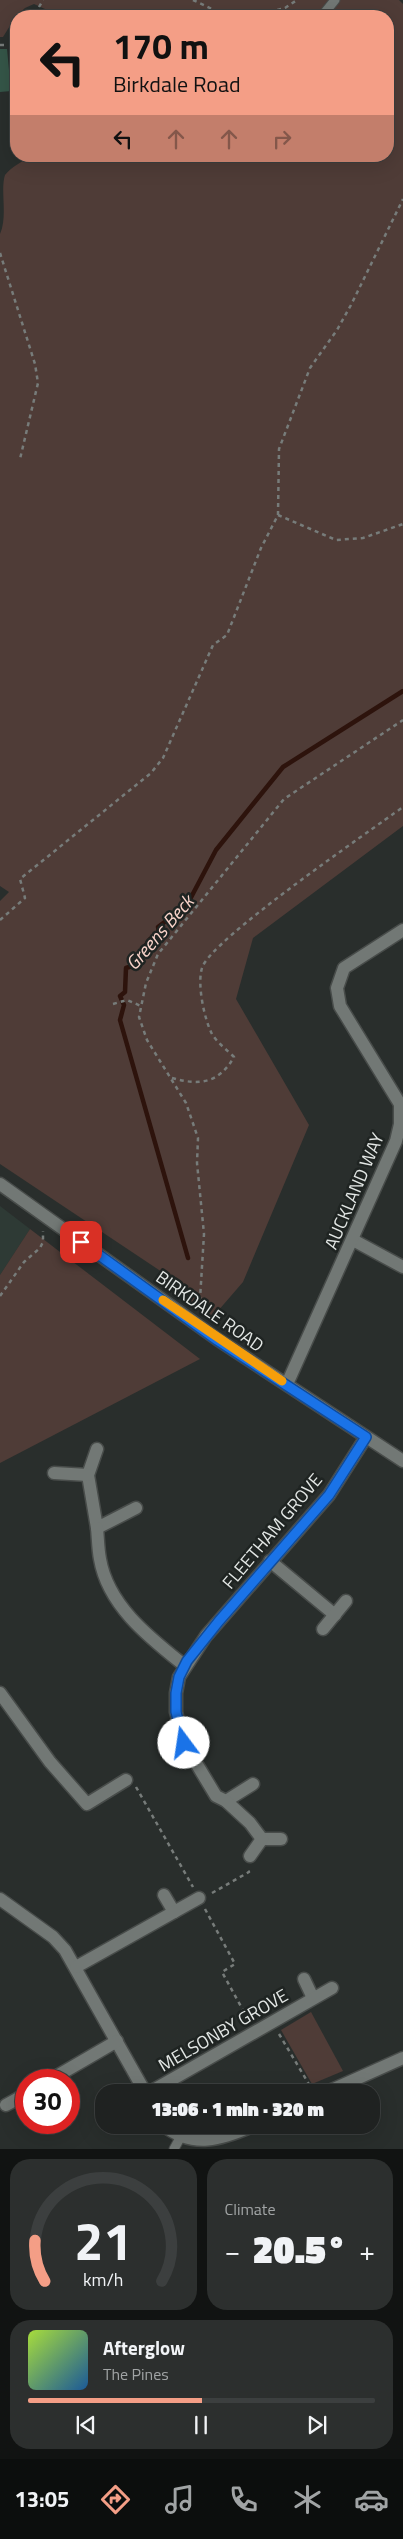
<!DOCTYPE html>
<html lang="en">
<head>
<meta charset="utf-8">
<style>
	body { margin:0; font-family:"Titillium Web",sans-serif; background:#2c2f2e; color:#f1f3f6; height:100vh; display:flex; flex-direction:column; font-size:19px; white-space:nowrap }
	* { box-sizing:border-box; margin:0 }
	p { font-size:16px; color:#a1a4a5 }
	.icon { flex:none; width:28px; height:28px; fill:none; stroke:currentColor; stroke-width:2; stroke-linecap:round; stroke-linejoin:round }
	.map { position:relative; height:2149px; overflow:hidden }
	.side { display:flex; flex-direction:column; gap:10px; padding:10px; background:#111312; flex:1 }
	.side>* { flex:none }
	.top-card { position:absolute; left:10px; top:10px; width:384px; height:152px; border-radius:20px; box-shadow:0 5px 20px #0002,0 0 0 1px #3c3f3f; background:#f49e86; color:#111; overflow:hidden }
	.speed { position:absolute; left:15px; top:2069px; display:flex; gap:10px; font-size:25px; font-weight:700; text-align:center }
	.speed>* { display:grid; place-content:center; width:65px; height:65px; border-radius:50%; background:#1f2221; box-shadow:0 5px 20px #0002,0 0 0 1px #3c3f3f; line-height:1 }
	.speed .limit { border:8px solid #d22; background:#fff; color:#111 }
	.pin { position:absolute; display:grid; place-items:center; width:42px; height:42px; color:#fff; margin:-21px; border-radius:10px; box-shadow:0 2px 8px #0006 }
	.me { position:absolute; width:55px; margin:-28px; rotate:346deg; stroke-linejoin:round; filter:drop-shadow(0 0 4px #0008) }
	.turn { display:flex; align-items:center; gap:18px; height:105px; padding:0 20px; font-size:22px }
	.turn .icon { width:65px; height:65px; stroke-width:2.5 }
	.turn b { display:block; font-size:35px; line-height:42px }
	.lanes { display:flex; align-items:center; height:48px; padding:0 20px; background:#0003; justify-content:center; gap:25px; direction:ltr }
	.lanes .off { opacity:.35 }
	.big { font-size:38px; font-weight:800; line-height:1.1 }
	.side .tile { flex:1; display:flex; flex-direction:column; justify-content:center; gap:8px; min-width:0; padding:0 18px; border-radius:20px; background:#2c2f2e }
	.side .dial { align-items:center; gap:0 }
	.dial svg { height:130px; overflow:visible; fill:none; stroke:#3c3f3f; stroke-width:7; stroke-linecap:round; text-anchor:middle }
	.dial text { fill:#f1f3f6; stroke:none }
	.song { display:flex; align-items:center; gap:15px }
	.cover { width:60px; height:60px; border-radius:8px; background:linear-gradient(135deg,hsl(80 70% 55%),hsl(210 70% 35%)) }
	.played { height:5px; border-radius:2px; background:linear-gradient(90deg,#f49e86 50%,#3c3f3f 50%) }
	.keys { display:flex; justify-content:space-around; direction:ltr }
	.heat { display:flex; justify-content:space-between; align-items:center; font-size:28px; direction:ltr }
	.side .tiles { flex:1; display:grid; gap:10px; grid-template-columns:1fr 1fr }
	.tile:last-child { grid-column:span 2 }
	.trip { position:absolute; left:95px; top:2084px; width:285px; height:50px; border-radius:20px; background:#1f2221; box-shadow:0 5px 20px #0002,0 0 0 1px #3c3f3f; font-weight:800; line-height:50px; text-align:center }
	.menu { display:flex; height:80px; justify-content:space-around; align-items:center; background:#0c0e0d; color:#a1a4a5 }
	.menu .icon { width:35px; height:35px }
	.menu .current { color:#f49e86 }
	.menu b { font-size:22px; color:#f1f3f6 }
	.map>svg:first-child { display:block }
	.built { fill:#2e3a35 }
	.green { fill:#4f3c37 }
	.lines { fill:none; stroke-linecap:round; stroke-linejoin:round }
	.stream { stroke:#2d130c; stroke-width:4.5 }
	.building { fill:#355648 }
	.service-casing { stroke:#484c4a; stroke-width:11 }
	.minor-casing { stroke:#484c4a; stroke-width:15 }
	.path { stroke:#777c7a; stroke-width:2.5; stroke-dasharray:4 4; stroke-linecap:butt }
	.service { stroke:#727875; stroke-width:9 }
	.minor { stroke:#727875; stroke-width:12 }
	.route-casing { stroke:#114b97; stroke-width:12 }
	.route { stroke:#1a73e8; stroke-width:9 }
	.slow { stroke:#f59e0b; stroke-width:9 }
	.labels { text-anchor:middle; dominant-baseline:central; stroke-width:5; stroke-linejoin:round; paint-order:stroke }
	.street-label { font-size:18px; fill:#e3e7e5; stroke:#1f2422 }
	.water-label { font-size:19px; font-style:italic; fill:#fad4ca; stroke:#1f2422 }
</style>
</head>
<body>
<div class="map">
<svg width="403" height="2149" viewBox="0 0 403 2149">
	<rect width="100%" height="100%" fill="#292e2c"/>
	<path class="built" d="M0,1206L30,1229L0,1275Z"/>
	<g class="green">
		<path d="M0,0H399L403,4V826L253,938L236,999L309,1125L243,1282L211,1319L196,1308L168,1276L0,1164V901L9,892L0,886V234C8,216 0,190 5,175C11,167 22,162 31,156H388V16H43L45,9L34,4L25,8L16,16L3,37H0Z"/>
		<path d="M30,1229L200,1359L0,1463V1275Z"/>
		<path d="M311,2012L343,2071L312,2084L281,2030Z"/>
	</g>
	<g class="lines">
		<path class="stream" d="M188,1258L120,1020L124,1005L120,996L125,992L126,968L132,966L150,939L159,933L158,927L187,905L216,850L283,767L403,691"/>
	</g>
	<path class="building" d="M0,49H7L11,91L0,92Z"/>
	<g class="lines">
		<defs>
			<g id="service">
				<path d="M322,16L335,0"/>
				<path d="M174,2149L180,2138"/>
			</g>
			<g id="minor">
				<path d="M0,1184L217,1339L403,1461"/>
				<path d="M353,1240L403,1267"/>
				<path d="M287,1384L396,1141L400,1124V1104L340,1006L337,988L344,968L403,930"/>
				<path d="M97,1449L88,1475L97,1528L136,1508"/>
				<path d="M54,1473L88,1475"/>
				<path d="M97,1528C98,1538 98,1549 100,1559C108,1606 150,1638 185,1666"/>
				<path d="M270,1561L335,1615"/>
				<path d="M323,1629L346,1601"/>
				<path d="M0,1693L50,1762L87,1804L126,1780"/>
				<path d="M226,1801L253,1784"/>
				<path d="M262,1839H281"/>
				<path d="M250,1856L262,1839L250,1823L226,1801L216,1796L184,1743L176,1712V1693L179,1677L206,1636L329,1495L366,1437"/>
				<path d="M164,1895L174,1912"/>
				<path d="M0,1899L53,1937L65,1950L145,2092"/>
				<path d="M76,1967L199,1898"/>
				<path d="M304,1979L313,1998"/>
				<path d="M50,2080L117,2041"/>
				<path d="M150,2092L332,1988"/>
				<path d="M327,2092L403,2058"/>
				<path d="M6,2105L26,2094"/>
				<path d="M163,2125C193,2149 221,2140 255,2125"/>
			</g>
		</defs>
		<use href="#service" class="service-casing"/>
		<use href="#minor" class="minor-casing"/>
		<g class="path">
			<path d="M193,0L227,16"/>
			<path d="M39,7L43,0"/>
			<path d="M254,16L285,8L297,0"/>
			<path d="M0,45H6"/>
			<path d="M0,253L35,364L38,383L20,459"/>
			<path d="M278,515L336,540L363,538L403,524"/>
			<path d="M0,920L25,898L20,879L151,773L163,758L213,645L227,635L261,548L278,515L279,449L310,368L337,330L351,305L403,199"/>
			<path d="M113,1004L127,1000L141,1006"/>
			<path d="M172,1078C200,1086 219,1083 234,1057C227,1050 215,1041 211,1032C204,1017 197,984 202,968C210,940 370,831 403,807"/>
			<path d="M0,1296L24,1262L40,1248L43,1242V1231"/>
			<path d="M196,1308L200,1299L204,1234L197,1163L198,1138L186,1103L147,1040L139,1017L146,983L158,954L284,799L403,720"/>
			<path d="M136,1787L193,1887"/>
			<path d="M212,1893L249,1872L247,1869"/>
			<path d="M205,1909L235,1964L222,1972L249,2021"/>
			<path d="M279,2034L313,2091"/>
		</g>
		<use href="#service" class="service"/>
		<use href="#minor" class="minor"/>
	</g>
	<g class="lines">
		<defs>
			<path id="route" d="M81,1242L217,1340L366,1437L329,1495L219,1621L187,1661L179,1677L176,1693V1712L184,1743"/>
		</defs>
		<use href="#route" class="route-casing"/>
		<use href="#route" class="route"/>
		<path class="slow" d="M163,1300L282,1381"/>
	</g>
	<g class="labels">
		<g class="street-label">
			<text transform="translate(354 1191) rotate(-67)">AUCKLAND WAY</text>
			<text transform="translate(210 1311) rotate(35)">BIRKDALE ROAD</text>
			<text transform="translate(272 1531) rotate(-50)">FLEETHAM GROVE</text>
			<text transform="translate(223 2030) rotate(-30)">MELSONBY GROVE</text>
		</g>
		<g class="water-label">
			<text transform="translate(159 932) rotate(-49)">Greens Beck</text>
		</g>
	</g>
</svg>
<div class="speed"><div class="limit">30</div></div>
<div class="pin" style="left:81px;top:1242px;background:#d93025"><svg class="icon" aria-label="arrive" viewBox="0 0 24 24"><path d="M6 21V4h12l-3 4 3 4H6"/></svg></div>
<svg class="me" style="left:184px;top:1743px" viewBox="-20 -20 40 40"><circle r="19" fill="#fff"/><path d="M0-13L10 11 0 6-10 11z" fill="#1a73e8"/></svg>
<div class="trip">13:06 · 1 min · 320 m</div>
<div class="top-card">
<div class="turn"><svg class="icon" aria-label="left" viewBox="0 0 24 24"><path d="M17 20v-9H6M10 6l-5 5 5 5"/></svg><div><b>170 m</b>Birkdale Road</div></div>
<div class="lanes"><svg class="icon" aria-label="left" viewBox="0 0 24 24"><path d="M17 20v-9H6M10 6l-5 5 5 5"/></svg><svg class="icon off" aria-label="ahead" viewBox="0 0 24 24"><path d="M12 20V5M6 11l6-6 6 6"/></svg><svg class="icon off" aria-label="ahead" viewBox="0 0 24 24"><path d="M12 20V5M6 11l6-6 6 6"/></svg><svg class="icon off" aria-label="right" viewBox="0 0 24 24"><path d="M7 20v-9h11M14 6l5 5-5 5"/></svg></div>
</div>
</div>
<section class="side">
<div class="tiles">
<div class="tile dial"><svg viewBox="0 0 100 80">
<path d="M14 69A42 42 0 1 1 86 69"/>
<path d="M14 69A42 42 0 0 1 8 44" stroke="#f49e86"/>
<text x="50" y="56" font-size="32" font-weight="700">21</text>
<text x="50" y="72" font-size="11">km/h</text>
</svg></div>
<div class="tile"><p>Climate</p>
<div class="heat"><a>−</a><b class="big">20.5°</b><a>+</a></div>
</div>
<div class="tile">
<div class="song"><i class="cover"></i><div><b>Afterglow</b><p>The Pines</p></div></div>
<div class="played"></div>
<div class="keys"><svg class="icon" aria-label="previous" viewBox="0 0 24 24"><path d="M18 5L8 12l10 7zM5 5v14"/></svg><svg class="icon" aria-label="pause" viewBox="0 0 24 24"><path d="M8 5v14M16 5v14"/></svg><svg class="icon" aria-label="next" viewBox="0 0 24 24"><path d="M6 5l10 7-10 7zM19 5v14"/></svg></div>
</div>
</div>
</section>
<nav class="menu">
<b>13:05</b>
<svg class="icon current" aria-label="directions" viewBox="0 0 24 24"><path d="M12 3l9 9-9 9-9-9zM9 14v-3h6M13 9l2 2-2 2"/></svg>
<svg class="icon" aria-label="music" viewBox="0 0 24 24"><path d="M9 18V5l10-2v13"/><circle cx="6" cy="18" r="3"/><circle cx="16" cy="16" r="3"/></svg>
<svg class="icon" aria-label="phone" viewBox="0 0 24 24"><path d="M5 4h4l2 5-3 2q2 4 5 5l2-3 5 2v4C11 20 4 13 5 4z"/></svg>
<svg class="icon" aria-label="climate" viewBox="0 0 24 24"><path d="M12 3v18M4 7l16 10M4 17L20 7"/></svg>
<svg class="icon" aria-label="car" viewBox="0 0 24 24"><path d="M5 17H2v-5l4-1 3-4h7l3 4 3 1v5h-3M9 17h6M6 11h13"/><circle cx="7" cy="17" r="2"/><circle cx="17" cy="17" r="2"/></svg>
</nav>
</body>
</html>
